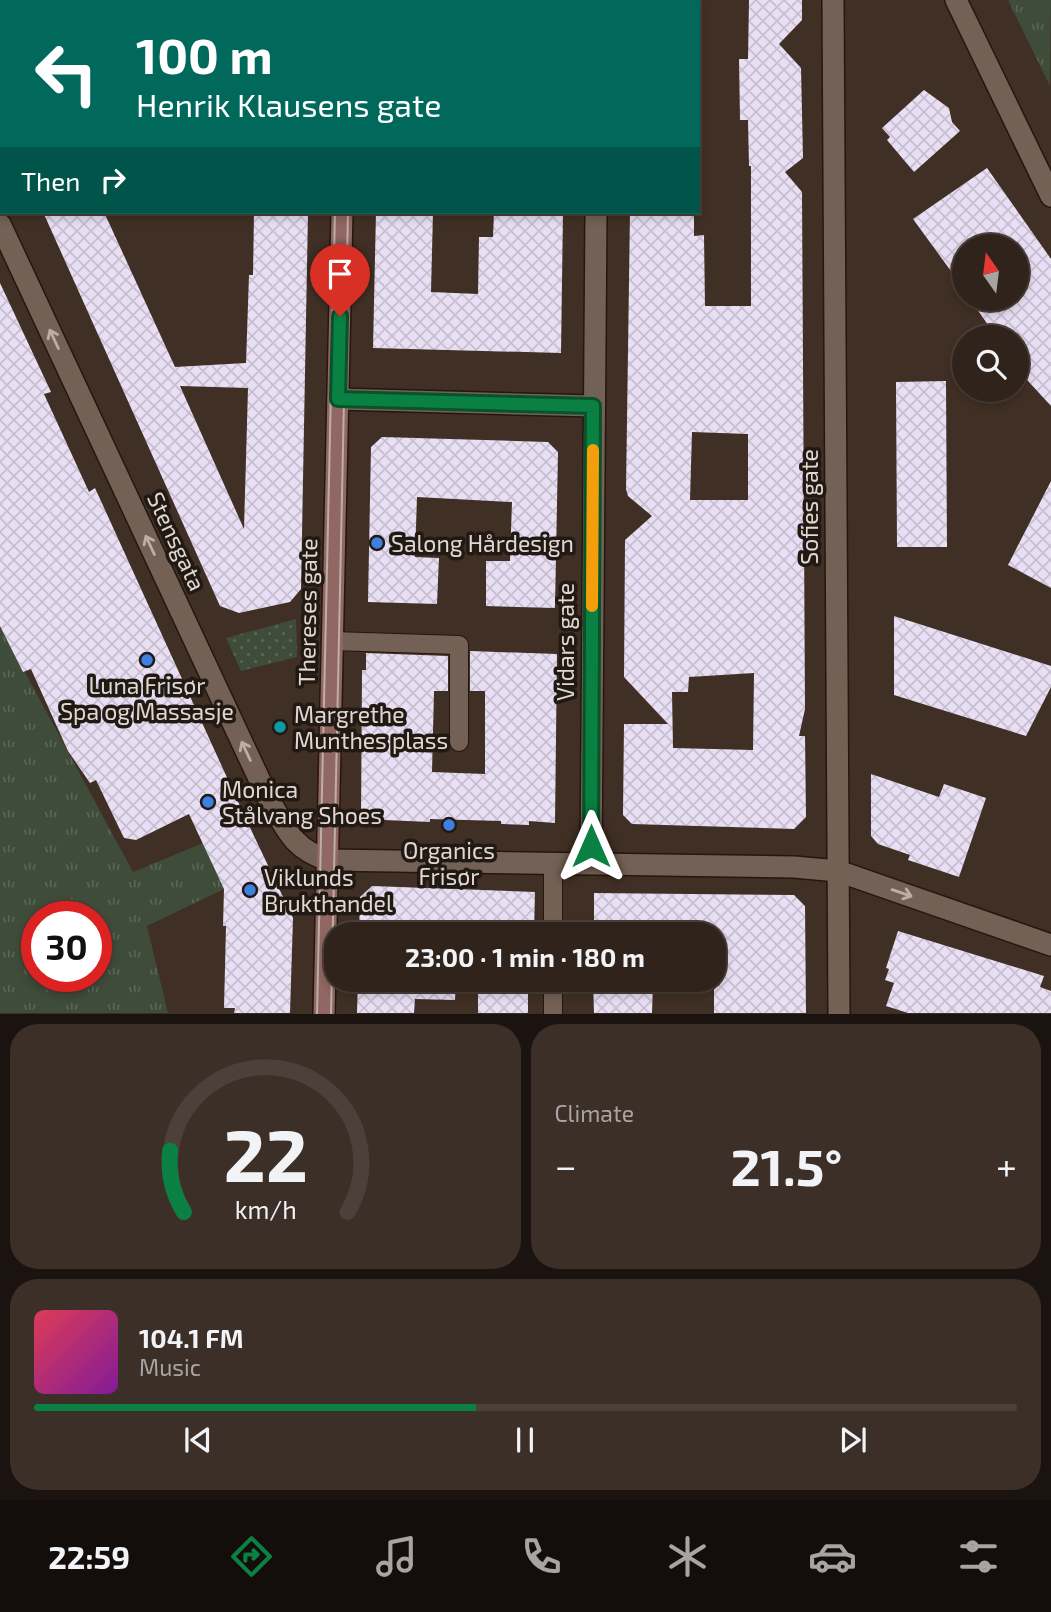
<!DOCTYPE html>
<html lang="en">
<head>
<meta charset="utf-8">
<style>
	body { margin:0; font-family:"Exo 2",sans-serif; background:#3c2f28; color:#f1f3f6; height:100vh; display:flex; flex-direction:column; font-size:26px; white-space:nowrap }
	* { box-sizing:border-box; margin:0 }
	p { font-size:23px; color:#a8a4a3 }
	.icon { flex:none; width:38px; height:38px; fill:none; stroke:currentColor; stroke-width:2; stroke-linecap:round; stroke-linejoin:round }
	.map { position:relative; height:1014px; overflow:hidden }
	.details { display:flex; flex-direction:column; gap:10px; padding:10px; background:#1a130f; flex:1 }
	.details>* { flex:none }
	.top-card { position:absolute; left:0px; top:0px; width:700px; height:214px; box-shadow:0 4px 10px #0003,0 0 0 2px #4b403a; background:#00695c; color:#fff; overflow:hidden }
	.needle { width:46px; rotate:346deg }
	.controls { position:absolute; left:952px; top:234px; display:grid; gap:14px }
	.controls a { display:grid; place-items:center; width:77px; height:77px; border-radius:50%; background:#30231b; box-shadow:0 4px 10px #0003,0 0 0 2px #4b403a; font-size:35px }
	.speed { position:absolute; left:21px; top:901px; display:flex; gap:14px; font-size:35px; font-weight:700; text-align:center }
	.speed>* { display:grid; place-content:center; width:91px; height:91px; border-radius:50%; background:#30231b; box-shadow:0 4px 10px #0003,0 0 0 2px #4b403a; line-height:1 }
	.speed .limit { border:10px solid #d22; background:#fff; color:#111 }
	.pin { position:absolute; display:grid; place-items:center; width:60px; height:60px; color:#fff; margin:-72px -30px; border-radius:50% 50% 50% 0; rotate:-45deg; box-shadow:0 0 7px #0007 }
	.pin .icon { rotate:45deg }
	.me { position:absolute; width:77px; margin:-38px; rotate:0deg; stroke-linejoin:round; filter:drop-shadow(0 0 5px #0008) }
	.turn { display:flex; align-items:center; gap:24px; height:147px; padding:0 21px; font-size:32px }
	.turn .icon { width:91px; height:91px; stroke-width:2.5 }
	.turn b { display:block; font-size:49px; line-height:60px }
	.then { display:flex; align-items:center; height:66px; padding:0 21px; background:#0003; gap:14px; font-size:26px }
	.big { font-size:52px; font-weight:700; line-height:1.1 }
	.details .card { flex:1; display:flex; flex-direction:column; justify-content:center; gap:10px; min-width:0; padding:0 24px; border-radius:28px; background:#3c2f28 }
	.details .dial { align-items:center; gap:0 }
	.dial svg { height:182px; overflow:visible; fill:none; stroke:#4b403a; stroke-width:7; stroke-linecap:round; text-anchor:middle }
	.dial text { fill:#f1f3f6; stroke:none }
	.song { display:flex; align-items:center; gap:21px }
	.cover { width:84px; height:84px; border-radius:10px; background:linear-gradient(135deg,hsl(350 70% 55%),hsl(290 70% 35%)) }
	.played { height:7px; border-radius:4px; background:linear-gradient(90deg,#0b8043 45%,#4b403a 45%) }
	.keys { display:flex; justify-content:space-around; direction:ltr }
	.heat { display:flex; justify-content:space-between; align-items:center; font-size:38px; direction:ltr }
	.details .tiles { flex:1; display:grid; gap:10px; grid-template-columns:1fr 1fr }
	.card:last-child { grid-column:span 2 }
	.trip { position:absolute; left:324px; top:922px; width:402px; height:70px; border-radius:28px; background:#30231b; box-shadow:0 4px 10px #0003,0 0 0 2px #4b403a; font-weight:700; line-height:70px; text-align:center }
	.menu { display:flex; height:112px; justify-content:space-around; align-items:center; background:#130e0b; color:#a8a4a3 }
	.menu .icon { width:49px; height:49px }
	.menu .selected { color:#0b8043 }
	.menu b { font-size:32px; color:#f1f3f6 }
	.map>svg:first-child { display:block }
	.grass { fill:url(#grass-dots) }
	.park { fill:url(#park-tufts); fill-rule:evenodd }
	.building { fill:url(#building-cross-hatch); fill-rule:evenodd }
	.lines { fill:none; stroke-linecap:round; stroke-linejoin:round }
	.service-casing { stroke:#26160d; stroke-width:20 }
	.minor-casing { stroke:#26160d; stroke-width:24 }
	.tertiary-casing { stroke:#26160d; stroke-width:24 }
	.secondary-casing { stroke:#26160d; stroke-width:24 }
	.service { stroke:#746155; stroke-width:18 }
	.minor { stroke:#746155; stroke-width:21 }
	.tertiary { stroke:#746155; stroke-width:21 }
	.secondary { stroke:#906762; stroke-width:21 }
	.tram { stroke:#bcafa7; stroke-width:2 }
	.oneway { stroke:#bcaea5 }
	.route-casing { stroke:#07532c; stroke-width:18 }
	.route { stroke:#0b8043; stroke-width:12 }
	.slow { stroke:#f59e0b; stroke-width:12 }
	.shop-dot { fill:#3f7fe0; stroke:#211914; stroke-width:2.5 }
	.culture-dot { fill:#0f9aa8; stroke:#211914; stroke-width:2.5 }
	.labels { text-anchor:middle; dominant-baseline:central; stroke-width:7; stroke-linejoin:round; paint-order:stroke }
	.street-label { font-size:23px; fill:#e2d7d0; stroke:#211914 }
	.poi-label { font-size:23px; fill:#e2d7d0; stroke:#211914; text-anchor:start }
</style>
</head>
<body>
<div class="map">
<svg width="1051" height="1014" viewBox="0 0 1051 1014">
	<defs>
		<pattern id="grass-dots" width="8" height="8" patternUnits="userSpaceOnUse" patternTransform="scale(1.75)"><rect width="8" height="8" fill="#3f4c3a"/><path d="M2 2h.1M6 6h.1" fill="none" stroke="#5a6555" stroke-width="1.8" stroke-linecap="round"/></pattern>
		<pattern id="park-tufts" width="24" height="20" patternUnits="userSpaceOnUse" patternTransform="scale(1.75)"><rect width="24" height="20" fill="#3f4c3a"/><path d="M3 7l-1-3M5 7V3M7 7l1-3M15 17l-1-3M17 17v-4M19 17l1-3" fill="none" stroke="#5a6555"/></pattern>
		<pattern id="building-cross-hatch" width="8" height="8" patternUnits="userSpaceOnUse" patternTransform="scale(1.75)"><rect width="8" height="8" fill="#e8dff4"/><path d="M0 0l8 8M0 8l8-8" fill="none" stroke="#c7bfd0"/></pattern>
	</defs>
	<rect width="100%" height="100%" fill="#402f24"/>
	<path class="grass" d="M296,619L297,657L241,671L226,638Z"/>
	<g class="park">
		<path d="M1008,0H1051L1050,86Z"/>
		<path d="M0,626L133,872L203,843L224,889L147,926L168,1013H0ZM37,917H96V976H37Z"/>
	</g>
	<g class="building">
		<path d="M749,0H802V20L779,44L801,68L803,158L785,172L802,192L805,709L799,736H805L806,817L794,829L632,824L623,815L624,724H668L624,677L625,540L652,516L628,496L626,489L630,212H694V236L704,235L705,306H751V166H749L748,120H740L739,59H748ZM692,432L748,434V500H690ZM754,673L753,750L673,748L672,692H688L689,677Z"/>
		<path d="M924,90L949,108L952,122L960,131L914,172L887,140L890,137L882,128Z"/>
		<path d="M987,168L1051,259V406L1017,369V338H997L970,299H1017V247H964V289L913,219Z"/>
		<path d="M43,212H104L175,367L246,363L249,275H253L254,212H308L301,589L290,602L239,613L220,606ZM180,386L248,388L244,529Z"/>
		<path d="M376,212H433L431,292L478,294L479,237H493L494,212H563L561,353L373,348Z"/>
		<path d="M0,283L51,392L44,394L89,492L95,488L245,817L293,918L290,1013H234L235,1008H224L226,926H223L224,889L189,814L136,840L124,838L96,780L90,783L68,751L31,669L23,672L0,626Z"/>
		<path d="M946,381L947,547H897L896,382Z"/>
		<path d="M382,437L548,442L558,452L555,608L486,606V561H510L512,502L417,497L415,557L439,558L437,604L368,602L371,447Z"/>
		<path d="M1051,481V588L1008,565Z"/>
		<path d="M894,616L1051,666V687L1026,736L894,695Z"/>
		<path d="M470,651L557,654L555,823L529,821V825L501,824V821L430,819V822L361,819L362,670H366V653L448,656V691H434L432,772L485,774V691H470Z"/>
		<path d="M871,774L939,797L944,784L986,798L959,877L908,860L910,855L878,844L871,836Z"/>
		<path d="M372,886L535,892L534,934H359L360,897Z"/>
		<path d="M594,893L794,895L805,906L806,1013H714V984L658,982V985L653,984L652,1013H594L593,980H714V934H594Z"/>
		<path d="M898,931L1044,976L1040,987L1051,991V1013H908L886,1006L894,983L885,980L889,969L886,968Z"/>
		<path d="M358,980H456L455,1000L415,999L414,1013H357Z"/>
		<path d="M478,989L528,990V1013H478Z"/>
	</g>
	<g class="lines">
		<defs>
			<g id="service">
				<path d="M332,641L459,645V742"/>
				<path d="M553,934V862"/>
				<path d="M553,980V1014"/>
			</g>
			<g id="minor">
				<path d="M833,0L839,1014"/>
				<path d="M598,2V0"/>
				<path d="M0,224L268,798C286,828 292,849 328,860L794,867L838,871L1051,945"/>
				<path d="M338,399L593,406"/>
				<path d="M591,863L596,212"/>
			</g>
			<path id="tertiary" d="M956,0L1051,196"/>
			<g id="secondary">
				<path d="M346,2V0"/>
				<path d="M324,1014L342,212"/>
			</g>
		</defs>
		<use href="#service" class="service-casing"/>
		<use href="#minor" class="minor-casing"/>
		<use href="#tertiary" class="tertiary-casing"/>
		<use href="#secondary" class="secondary-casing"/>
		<use href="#service" class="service"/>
		<use href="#minor" class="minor"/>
		<use href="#tertiary" class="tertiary"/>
		<use href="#secondary" class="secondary"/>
		<g class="tram">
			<path d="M340,2V0"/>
			<path d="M353,2V0"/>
			<path d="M317,1014L335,212"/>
			<path d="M331,1014L348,212"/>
		</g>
	</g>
	<defs><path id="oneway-shaft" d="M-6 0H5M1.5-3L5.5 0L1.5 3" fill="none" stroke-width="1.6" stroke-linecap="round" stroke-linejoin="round" transform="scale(1.75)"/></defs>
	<g class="oneway">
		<use href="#oneway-shaft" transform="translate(54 339) rotate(-115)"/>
		<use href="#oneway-shaft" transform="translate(150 545) rotate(-115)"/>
		<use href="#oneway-shaft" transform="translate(246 751) rotate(-115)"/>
		<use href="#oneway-shaft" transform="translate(902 893) rotate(19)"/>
	</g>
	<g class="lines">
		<defs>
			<path id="route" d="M340,316L338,399L593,406L591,846"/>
		</defs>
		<use href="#route" class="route-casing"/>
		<use href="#route" class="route"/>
		<path class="slow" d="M592,606L593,450"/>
	</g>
	<g class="shop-dot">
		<circle cx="377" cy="543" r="7"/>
		<circle cx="147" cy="660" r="7"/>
		<circle cx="208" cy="802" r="7"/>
		<circle cx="449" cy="825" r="7"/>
		<circle cx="250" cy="890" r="7"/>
	</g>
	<circle class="culture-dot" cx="280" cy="727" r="7"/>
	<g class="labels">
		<g class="street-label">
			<text transform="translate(809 507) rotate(-90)">Sofies gate</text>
			<text transform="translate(177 541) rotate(65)">Stensgata</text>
			<text transform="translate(307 612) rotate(-89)">Thereses gate</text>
			<text transform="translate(565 642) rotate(-90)">Vidars gate</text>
		</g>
		<g class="poi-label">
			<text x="391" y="543">Salong Hårdesign</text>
			<text x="147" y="685" text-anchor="middle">Luna Frisør<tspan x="147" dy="26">Spa og Massasje</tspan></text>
			<text x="294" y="714">Margrethe<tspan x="294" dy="26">Munthes plass</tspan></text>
			<text x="222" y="789">Monica<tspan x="222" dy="26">Stålvang Shoes</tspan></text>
			<text x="449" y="850" text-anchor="middle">Organics<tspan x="449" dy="26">Frisør</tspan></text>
			<text x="264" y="877">Viklunds<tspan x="264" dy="26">Brukthandel</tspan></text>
		</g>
	</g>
</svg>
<div class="controls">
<a><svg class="needle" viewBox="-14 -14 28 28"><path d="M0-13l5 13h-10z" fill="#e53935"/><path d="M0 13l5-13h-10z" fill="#a8a4a3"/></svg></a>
<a><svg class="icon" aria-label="search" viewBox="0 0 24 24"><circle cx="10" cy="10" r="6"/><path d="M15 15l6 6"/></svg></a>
</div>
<div class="speed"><div class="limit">30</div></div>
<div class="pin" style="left:340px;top:316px;background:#d93025"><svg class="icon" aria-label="arrive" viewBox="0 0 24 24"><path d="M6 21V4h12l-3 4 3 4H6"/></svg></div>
<svg class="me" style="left:591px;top:846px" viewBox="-20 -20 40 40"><path d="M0-17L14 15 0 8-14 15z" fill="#0b8043" stroke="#fff" stroke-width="4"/></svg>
<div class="trip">23:00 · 1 min · 180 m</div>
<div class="top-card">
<div class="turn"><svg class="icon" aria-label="left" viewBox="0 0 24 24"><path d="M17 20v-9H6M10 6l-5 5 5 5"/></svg><div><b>100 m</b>Henrik Klausens gate</div></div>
<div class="then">Then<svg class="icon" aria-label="right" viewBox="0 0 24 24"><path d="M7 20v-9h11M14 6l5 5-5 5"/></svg></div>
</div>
</div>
<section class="details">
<div class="tiles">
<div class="card dial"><svg viewBox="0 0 100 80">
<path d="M14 69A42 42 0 1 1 86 69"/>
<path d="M14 69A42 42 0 0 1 8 42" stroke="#0b8043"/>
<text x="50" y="56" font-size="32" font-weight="700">22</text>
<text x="50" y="72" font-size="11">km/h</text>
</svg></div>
<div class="card"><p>Climate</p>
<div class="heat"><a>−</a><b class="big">21.5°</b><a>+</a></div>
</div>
<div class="card">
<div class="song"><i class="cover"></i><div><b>104.1 FM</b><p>Music</p></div></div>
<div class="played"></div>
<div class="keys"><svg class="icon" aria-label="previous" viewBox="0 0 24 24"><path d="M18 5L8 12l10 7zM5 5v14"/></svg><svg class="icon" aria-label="pause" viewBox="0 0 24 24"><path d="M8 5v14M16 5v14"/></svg><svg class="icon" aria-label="next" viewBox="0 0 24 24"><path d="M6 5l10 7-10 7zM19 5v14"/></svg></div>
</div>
</div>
</section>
<nav class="menu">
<b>22:59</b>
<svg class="icon selected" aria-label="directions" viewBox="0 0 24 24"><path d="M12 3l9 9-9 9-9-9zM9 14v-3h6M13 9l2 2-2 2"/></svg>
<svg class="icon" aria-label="music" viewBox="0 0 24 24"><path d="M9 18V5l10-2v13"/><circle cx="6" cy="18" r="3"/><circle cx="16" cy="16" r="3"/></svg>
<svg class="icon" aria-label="phone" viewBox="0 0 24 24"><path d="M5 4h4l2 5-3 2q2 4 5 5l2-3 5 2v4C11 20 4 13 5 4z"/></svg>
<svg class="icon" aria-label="climate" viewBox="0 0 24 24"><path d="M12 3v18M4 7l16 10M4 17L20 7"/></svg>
<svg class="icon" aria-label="car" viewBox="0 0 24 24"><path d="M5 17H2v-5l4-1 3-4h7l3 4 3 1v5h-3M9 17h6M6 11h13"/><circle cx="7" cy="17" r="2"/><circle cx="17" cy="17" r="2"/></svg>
<svg class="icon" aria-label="filters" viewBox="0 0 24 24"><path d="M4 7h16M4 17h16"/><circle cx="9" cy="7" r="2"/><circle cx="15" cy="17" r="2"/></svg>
</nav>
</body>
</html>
